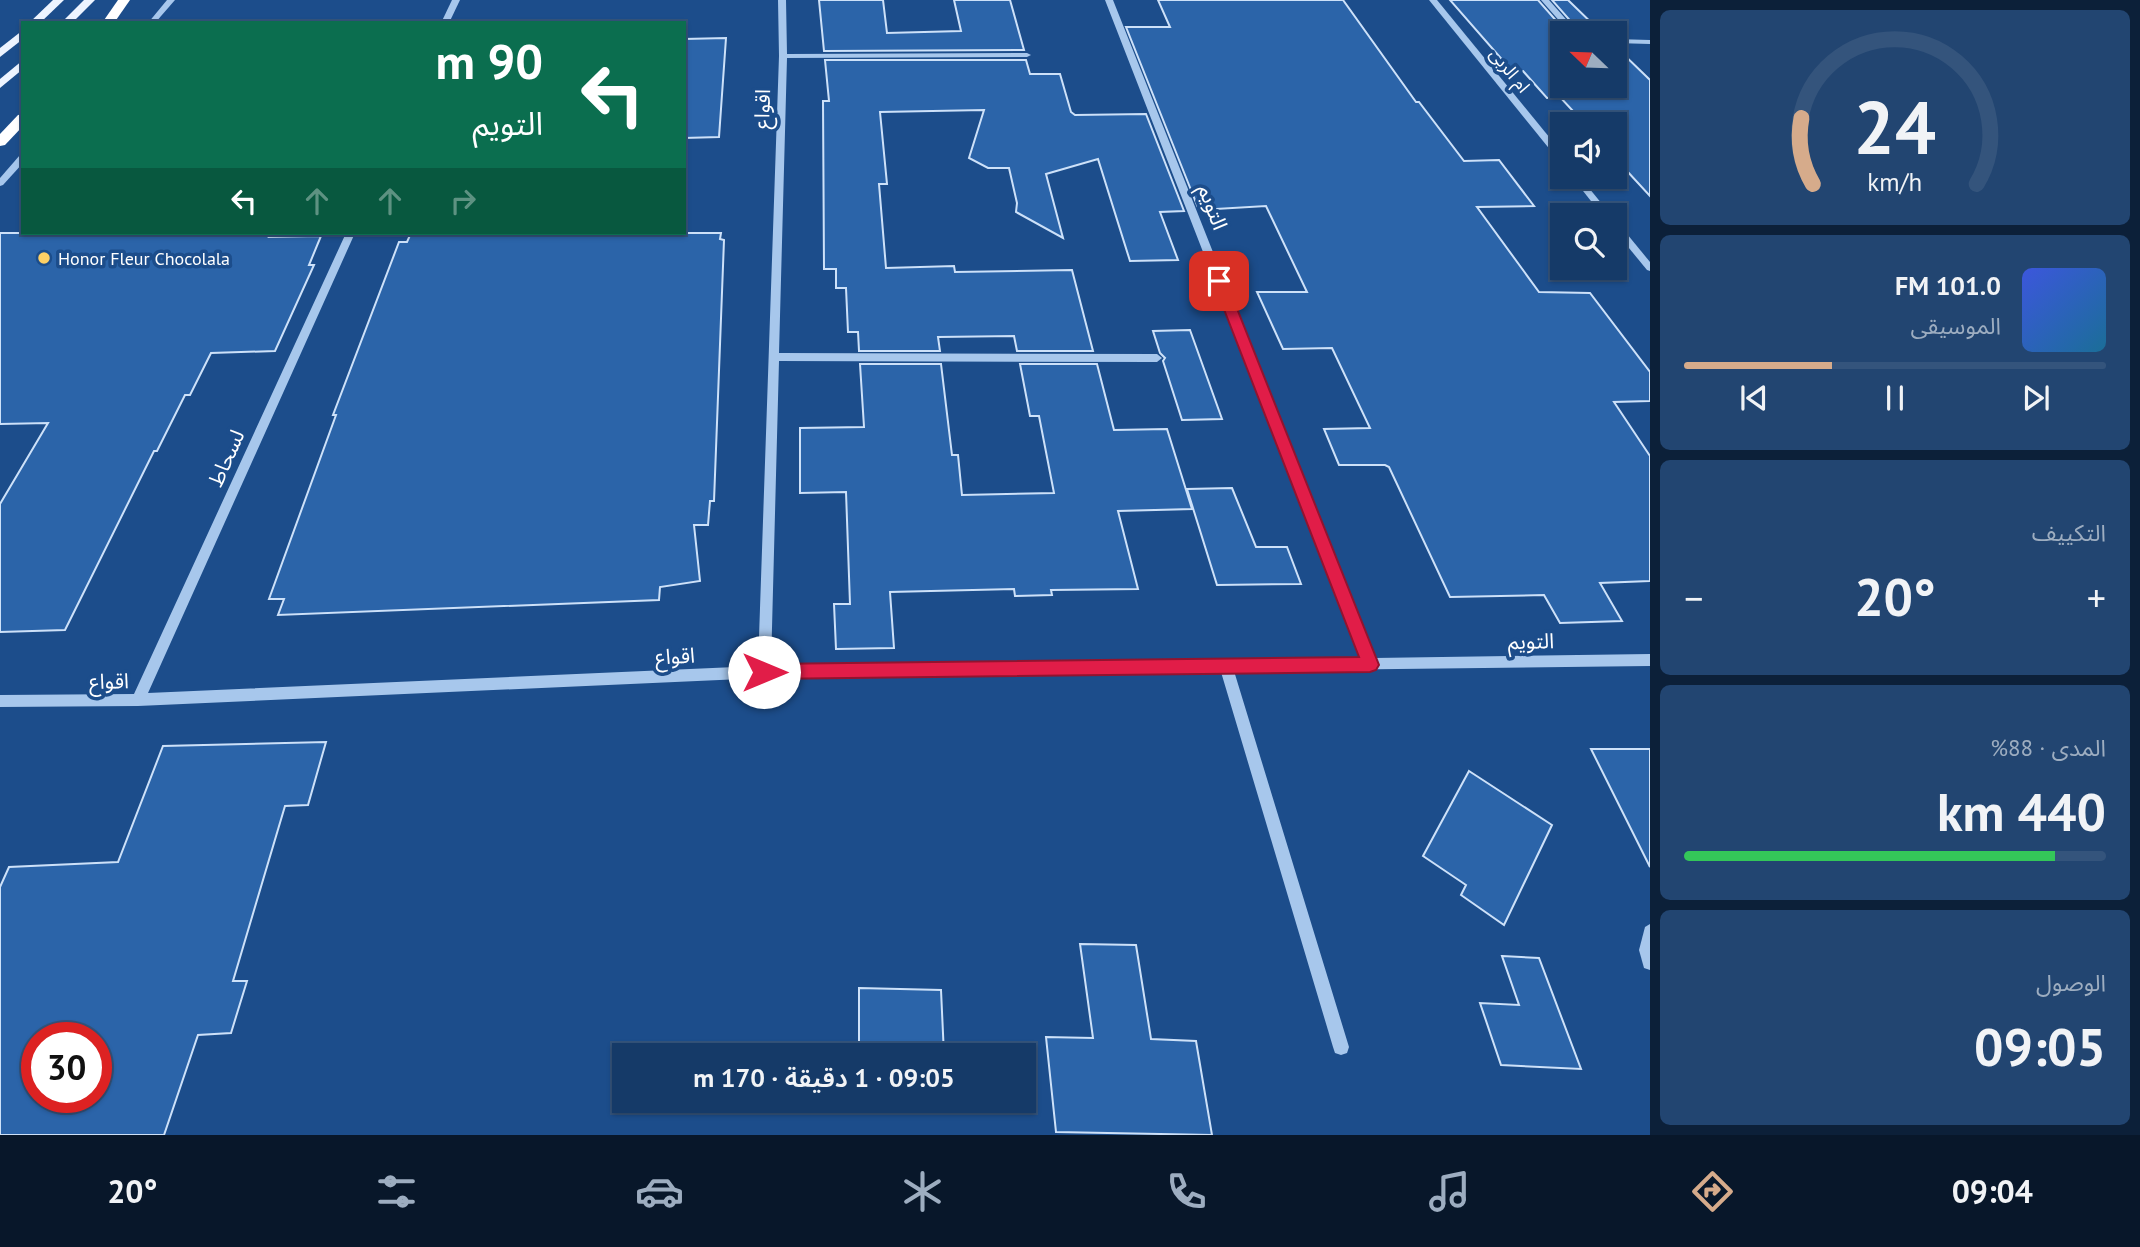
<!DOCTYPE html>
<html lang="ar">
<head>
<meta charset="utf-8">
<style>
	body { margin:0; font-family:"PT Sans","Noto Sans Arabic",sans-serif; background:#224571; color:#f1f3f6; direction:rtl; height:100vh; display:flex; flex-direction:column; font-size:26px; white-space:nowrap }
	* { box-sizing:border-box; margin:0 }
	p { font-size:23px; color:#9dadc0 }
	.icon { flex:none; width:38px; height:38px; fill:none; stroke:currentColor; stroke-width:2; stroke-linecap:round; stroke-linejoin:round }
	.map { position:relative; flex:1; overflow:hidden; direction:ltr }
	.drawer { display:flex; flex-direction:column; gap:10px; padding:10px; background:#0c2039; width:490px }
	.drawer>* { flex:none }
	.top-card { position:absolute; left:21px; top:21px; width:665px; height:214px; border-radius:0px; box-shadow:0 2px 5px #0004,0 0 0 2px #34547c; direction:rtl; background:#0b6e4f; color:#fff; overflow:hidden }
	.needle { width:46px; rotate:293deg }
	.fabs { position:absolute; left:1550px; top:21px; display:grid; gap:14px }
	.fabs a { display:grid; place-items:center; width:77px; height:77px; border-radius:0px; background:#153a68; box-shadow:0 2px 5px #0004,0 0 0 2px #34547c; font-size:35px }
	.speed { position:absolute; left:21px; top:1022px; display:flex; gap:14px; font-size:35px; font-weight:700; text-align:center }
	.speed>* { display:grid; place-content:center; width:91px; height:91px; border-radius:50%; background:#153a68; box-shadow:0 2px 5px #0004,0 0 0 2px #34547c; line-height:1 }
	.speed .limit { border:10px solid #d22; background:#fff; color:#111 }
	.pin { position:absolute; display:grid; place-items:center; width:60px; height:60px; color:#fff; margin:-30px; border-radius:14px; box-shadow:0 4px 10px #0006 }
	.me { position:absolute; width:77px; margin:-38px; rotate:90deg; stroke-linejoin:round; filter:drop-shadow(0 0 5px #0008) }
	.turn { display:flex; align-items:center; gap:24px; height:147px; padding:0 28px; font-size:32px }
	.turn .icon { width:91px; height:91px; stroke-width:2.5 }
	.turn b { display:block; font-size:49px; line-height:60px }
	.lanes { display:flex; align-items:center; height:66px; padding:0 28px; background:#0003; justify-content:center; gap:35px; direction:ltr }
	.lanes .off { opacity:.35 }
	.big { font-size:52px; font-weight:600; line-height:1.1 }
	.drawer .tile { flex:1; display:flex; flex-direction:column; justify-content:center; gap:10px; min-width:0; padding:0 24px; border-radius:10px; background:#224571 }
	.drawer .dial { align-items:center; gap:0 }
	.dial svg { height:182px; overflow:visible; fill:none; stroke:#34547c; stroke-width:7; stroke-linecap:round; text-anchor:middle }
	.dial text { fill:#f1f3f6; stroke:none }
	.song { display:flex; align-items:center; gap:21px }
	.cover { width:84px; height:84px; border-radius:10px; background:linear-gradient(135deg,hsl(230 70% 55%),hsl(200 70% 35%)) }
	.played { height:7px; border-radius:4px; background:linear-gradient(90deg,#d6ab8b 35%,#34547c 35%) }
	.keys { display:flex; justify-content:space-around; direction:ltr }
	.heat { display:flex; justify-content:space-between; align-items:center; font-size:38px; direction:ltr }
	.charge { height:10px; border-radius:5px; background:linear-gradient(90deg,#34c759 88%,#34547c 0) }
	.trip { position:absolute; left:612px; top:1043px; width:424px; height:70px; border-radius:0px; background:#153a68; box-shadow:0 2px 5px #0004,0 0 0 2px #34547c; font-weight:600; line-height:70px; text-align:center; direction:rtl }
	.dock { display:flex; height:112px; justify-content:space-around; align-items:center; background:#08172a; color:#9dadc0 }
	.dock .icon { width:49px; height:49px }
	.dock .active { color:#d6ab8b }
	.dock b { font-size:32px; color:#f1f3f6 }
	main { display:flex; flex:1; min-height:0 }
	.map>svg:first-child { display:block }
	.building { fill:#2b64a9; stroke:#cde1f9; stroke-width:2; fill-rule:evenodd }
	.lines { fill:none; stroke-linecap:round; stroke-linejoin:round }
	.minor { fill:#a7c7ec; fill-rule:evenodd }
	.major { fill:#edf4ff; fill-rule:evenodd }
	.highway { fill:#fff; fill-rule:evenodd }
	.route { fill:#e11d48; stroke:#92132f; stroke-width:2 }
	.poi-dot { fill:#fdd065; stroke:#1c4d8b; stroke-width:2.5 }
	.labels { text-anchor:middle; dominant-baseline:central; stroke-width:7; stroke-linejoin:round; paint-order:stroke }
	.far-street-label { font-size:18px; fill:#fff; stroke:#1c4d8b }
	.far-poi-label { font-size:18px; fill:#fff; stroke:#1c4d8b; text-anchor:start }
	.street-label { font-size:21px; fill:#fff; stroke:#1c4d8b }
</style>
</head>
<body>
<main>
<section class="drawer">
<div class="tile dial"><svg viewBox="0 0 100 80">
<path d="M14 69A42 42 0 1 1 86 69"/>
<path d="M14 69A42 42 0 0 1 9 40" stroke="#d6ab8b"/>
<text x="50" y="56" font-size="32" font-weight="700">24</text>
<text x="50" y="72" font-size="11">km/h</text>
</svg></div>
<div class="tile">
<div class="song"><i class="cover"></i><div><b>101.0 FM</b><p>الموسيقى</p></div></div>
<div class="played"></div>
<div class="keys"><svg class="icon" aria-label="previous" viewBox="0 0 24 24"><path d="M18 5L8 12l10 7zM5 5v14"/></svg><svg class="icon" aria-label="pause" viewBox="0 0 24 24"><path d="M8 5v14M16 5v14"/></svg><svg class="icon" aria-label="next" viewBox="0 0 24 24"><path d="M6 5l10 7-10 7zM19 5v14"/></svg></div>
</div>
<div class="tile"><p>التكييف</p>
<div class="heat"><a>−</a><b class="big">20°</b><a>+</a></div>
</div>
<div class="tile"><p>المدى · 88%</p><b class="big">440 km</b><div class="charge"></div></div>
<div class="tile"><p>الوصول</p><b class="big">09:05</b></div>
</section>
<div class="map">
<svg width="1650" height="1135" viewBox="0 0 1650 1135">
	<rect width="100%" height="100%" fill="#1c4d8b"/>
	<g class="building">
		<path d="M819,0H883L887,33L961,31L954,0H1010L1024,50L824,51Z"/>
		<path d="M1158,0H1343L1416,102H1419L1464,161L1499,160L1534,206L1477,207L1539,292L1590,293L1650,372V401L1614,402L1650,456V581L1600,583L1622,621L1560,623L1544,595L1450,597L1389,467L1385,465H1339L1324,429L1370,428L1332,348L1283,349L1257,292H1307L1266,206L1199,210L1126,27H1170Z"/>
		<path d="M1450,0H1538L1567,33H1563V86H1615V46L1650,80V196L1615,158V124H1585L1560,97L1547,98L1523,71H1512Z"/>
		<path d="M1552,0H1568L1602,33H1581Z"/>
		<path d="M726,38L719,137L684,138V39Z"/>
		<path d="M825,60H1026L1030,74H1060L1071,112L1075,115L1146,114L1184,211L1160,212L1178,260L1130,261L1098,159L1046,174L1063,238L1016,212L1017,203L1009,168H988L969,158L984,110L880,112L887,184H879L886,268L954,266L955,272L1072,270L1093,351H1017L1014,336L938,337L940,351H859L858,332H848L846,288H836V269H824L823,101H829Z"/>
		<path d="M0,233H271L269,237L321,236L309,265H314L275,351L211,353L190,395H185L157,451H154L65,630L0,632V504L48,423L0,424Z"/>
		<path d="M411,233H721L720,239L724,240L714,501H710L708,525H694L700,581L660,587L659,600L278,615L284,599H269L336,415H333L399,242H407Z"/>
		<path d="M1190,330L1222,419L1182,420L1163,361L1165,358L1160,353L1153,331Z"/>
		<path d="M860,364H941L952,455H958L962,495L1054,493L1039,416H1030L1020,364H1097L1114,430L1167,429L1192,509L1118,511L1138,589L1051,590L1052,595L1015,596L1014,589L890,592L894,648L836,649L834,604H850L846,492L800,493V428L864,427Z"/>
		<path d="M1232,488L1256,547H1287L1301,584L1217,585L1187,489Z"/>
		<path d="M326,742L308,805L285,806L233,981H247L231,1033L198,1035L164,1135H0V887L9,867L118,862L163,746ZM37,1038H96V1097H37Z"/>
		<path d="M1591,749H1650V867Z"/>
		<path d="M1469,771L1552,825L1504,925L1461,895L1466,885L1423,856Z"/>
		<path d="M1080,944L1136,945L1151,1039L1196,1041L1212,1135L1056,1132L1046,1037L1093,1038Z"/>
		<path d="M1502,956L1539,958L1581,1069L1501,1065L1480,1003L1519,1005Z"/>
		<path d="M859,988L941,990L944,1055H859Z"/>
		<path d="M858,1101H946V1110L858,1107Z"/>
	</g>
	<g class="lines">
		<g class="minor">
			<path d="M167,0H175L155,23H148Z"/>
			<path d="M452,0H460L449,23H441Z"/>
			<path d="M778,0H786L787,54L1027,53L1031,55L1027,57L787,58L779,353L1157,354L1162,358L1157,362L779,361L771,666L1361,658L1105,0H1113L1374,658L1650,654V666L1234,671L1349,1047L1347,1053L1341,1055L1335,1053L1333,1047L1221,672L764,678L138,706L0,707V695L134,694L346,233H355L148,693L758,666L779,56Z"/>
			<path d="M1429,0H1437L1563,154V163L1560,162Z"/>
			<path d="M1541,0H1549L1578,33H1570Z"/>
			<path d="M1615,39L1650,40V44L1615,43Z"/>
			<path d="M20,155H23V163L3,185L0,186V178Z"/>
			<path d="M1572,177H1580L1611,215H1602Z"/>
			<path d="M1615,222L1618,223L1650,262V271L1647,270L1615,231Z"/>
			<path d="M1650,924V970L1644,968L1639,950L1645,927Z"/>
		</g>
		<g class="major">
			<path d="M53,0H64L40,23H29Z"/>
			<path d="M84,0H95L72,23H61Z"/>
			<path d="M23,30V39L0,57V48Z"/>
			<path d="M23,60V69L0,88V79Z"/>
		</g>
		<g class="highway">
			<path d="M118,0H130L114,23H102Z"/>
			<path d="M23,114V126L5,145L0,146V134L18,115Z"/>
		</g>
	</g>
	<path class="route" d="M1219,277L1226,281L1379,665L1376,670L1370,672L764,679L758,677L755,672L758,666L764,664L1359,657L1213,281Z"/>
	<circle class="poi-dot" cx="44" cy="258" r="7"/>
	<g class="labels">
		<g class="far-street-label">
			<text transform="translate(1510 70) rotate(51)">ام الربى</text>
		</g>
		<g class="far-poi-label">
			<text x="58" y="258">Honor Fleur Chocolala</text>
		</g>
		<g class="street-label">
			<text transform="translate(762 109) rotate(-88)">اقواع</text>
			<text transform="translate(1213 207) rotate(69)">التويم</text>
			<text transform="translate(226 458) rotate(-66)">لسحاط</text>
			<text transform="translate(1531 641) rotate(-1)">التويم</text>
			<text transform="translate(675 656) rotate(-3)">اقواع</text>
			<text transform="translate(109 681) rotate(-1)">اقواع</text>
		</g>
	</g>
</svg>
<div class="fabs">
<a><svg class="needle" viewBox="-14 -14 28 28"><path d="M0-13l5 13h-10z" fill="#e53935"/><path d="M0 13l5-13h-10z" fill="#9dadc0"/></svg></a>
<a><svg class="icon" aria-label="sound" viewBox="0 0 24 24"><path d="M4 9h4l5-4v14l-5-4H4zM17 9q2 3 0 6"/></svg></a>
<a><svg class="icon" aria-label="search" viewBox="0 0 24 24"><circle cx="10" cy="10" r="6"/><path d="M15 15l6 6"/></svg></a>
</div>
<div class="speed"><div class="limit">30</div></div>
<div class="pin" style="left:1219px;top:281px;background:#d93025"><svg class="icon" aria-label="arrive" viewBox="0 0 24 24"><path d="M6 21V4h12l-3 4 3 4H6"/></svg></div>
<svg class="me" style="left:764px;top:672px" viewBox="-20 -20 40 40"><circle r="19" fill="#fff"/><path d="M0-13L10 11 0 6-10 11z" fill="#e11d48"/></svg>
<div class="trip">09:05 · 1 دقيقة · 170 m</div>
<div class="top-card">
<div class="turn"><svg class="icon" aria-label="left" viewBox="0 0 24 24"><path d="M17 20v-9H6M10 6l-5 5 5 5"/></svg><div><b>90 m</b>التويم</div></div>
<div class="lanes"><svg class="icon" aria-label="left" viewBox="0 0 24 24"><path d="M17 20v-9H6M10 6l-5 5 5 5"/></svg><svg class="icon off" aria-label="ahead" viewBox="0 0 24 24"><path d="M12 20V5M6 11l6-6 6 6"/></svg><svg class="icon off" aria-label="ahead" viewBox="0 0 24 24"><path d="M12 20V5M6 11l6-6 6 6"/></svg><svg class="icon off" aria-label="right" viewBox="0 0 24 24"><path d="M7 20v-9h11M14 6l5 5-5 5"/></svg></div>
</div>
</div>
</main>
<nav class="dock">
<b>09:04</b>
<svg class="icon active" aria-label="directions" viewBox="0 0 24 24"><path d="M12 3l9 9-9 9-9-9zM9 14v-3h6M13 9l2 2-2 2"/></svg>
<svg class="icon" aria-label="music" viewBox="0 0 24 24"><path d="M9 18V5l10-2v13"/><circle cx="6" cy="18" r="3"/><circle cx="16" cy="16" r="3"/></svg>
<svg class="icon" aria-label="phone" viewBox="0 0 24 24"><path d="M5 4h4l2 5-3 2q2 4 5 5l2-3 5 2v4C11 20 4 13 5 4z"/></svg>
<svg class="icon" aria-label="climate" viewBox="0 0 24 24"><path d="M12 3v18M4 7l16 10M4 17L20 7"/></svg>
<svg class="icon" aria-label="car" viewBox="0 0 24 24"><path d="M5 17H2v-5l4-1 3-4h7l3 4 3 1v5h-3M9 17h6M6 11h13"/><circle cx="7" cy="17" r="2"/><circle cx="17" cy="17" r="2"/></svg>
<svg class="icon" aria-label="filters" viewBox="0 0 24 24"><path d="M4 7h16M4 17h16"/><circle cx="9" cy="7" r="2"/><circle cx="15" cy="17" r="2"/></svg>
<b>20°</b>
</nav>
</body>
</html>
